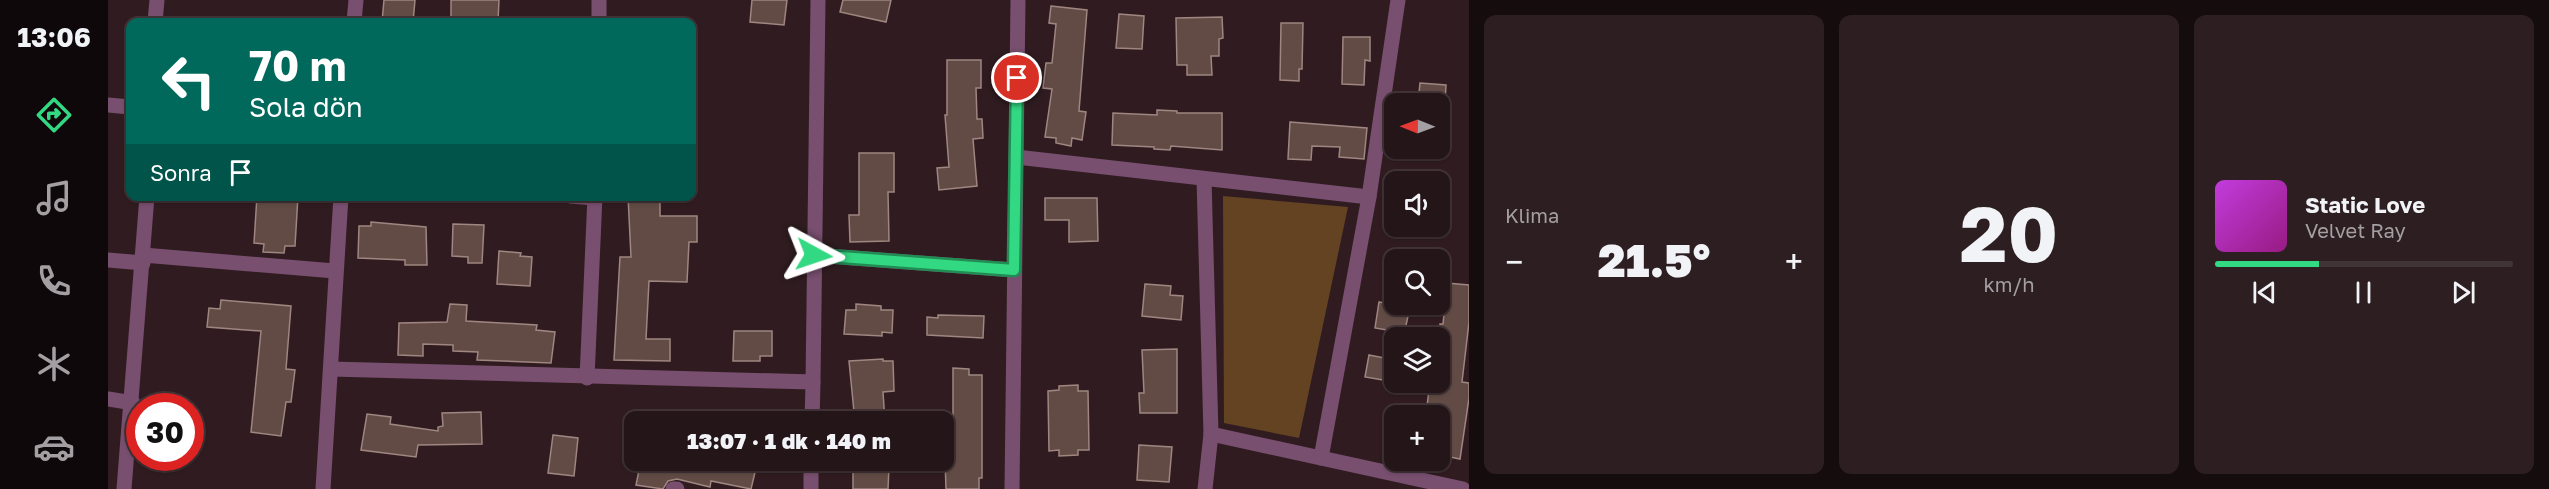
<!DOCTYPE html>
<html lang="tr">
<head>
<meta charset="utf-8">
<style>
	body { margin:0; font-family:"Golos Text",sans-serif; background:#2c1e21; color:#f1f3f6; height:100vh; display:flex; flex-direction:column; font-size:22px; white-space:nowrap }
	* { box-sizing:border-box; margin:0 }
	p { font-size:20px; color:#a39fa2 }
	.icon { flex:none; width:33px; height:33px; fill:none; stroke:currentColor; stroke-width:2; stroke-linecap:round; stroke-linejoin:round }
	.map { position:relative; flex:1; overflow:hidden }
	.details { display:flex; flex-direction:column; gap:15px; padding:15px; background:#140c0d; width:1080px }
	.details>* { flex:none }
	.guide { position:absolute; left:18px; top:18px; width:570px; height:183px; border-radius:12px; box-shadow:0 2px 4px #0004,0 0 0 2px #413437; background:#00695c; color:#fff; overflow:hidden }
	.needle { width:39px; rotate:271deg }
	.tools { position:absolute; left:1276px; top:93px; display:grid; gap:12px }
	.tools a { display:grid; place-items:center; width:66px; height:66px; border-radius:12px; background:#241518; box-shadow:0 2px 4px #0004,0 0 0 2px #413437; font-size:30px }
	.speed { position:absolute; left:18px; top:393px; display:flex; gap:12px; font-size:30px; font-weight:700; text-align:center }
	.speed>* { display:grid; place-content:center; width:78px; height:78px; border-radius:50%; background:#241518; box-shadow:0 2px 4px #0004,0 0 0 2px #413437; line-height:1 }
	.speed .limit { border:9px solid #d22; background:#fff; color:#111 }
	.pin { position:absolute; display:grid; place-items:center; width:51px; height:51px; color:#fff; margin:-26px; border:3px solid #fff; border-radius:50%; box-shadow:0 2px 6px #0007 }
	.me { position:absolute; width:66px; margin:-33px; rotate:95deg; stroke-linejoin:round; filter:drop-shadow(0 0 4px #0008) }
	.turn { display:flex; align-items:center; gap:21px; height:126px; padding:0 24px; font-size:27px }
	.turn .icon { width:78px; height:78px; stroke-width:2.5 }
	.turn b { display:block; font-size:42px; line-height:51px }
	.then { display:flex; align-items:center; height:57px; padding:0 24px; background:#0003; gap:12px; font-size:22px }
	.big { font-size:45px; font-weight:800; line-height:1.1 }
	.details .tile { flex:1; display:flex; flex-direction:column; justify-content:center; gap:9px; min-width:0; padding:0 21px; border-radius:12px; background:#2c1e21 }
	.details .dial { align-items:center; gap:0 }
	.dial b { font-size:78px; line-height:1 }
	.song { display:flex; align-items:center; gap:18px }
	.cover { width:72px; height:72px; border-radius:9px; background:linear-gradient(135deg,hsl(290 70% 55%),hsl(310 70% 35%)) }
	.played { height:6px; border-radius:3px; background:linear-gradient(90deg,#33d882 35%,#413437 35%) }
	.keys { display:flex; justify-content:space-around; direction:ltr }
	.heat { display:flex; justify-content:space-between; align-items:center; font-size:33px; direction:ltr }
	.details .tiles { flex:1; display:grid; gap:15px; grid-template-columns:repeat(3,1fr) }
	.trip { position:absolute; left:516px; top:411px; width:330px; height:60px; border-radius:12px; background:#241518; box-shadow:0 2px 4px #0004,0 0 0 2px #413437; font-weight:800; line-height:60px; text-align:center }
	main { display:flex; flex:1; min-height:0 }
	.tab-bar { display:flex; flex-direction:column; width:108px; justify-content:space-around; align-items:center; background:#0e080a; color:#a39fa2 }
	.tab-bar .icon { width:42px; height:42px }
	.tab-bar .current { color:#33d882 }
	.tab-bar b { font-size:27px; color:#f1f3f6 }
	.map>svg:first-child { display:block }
	.green { fill:#634322 }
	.building { fill:#624b45; stroke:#9f8680; stroke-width:1.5 }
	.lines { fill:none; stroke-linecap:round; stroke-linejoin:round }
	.minor { stroke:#784f6f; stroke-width:15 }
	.route-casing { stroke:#218c54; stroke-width:15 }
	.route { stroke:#33d882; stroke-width:10 }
</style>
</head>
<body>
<main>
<nav class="tab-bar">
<b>13:06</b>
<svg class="icon current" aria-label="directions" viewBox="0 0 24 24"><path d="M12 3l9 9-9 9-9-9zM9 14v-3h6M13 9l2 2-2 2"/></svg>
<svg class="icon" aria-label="music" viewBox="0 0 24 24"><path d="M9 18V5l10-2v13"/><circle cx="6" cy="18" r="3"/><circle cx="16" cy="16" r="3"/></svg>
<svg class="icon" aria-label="phone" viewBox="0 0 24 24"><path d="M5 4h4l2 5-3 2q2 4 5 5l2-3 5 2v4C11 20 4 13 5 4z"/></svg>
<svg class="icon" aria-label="climate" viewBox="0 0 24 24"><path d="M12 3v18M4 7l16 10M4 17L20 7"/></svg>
<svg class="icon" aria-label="car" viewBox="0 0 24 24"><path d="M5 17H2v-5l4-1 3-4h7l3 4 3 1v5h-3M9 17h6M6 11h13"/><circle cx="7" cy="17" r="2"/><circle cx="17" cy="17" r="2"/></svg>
</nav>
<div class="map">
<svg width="1361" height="489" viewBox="0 0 1361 489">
	<rect width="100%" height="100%" fill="#301c20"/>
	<path class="green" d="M1115,196L1240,207L1191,438L1116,423Z"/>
	<g class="building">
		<path d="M276,0H307L305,22H274Z"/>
		<path d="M343,0H391L390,21L343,20Z"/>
		<path d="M644,0H679L676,25L642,22Z"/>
		<path d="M735,0H783L778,22L732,12Z"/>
		<path d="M943,6L979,10L971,111L978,112L974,140L964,138L963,146L948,143V138L937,137L944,89L935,88L938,63H944L948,24L941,23Z"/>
		<path d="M1011,14L1036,16L1034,49L1008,48Z"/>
		<path d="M1114,17L1115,38L1111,39V56H1103L1104,75H1079V65H1069L1068,18Z"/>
		<path d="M1173,23H1195L1194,69H1191V81L1172,80Z"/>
		<path d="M1235,37H1262V61L1257,60L1256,85L1234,84Z"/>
		<path d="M839,60H873V88H868L869,119H874L875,138L865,139L869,186L831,190L829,168L841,167L837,115H839Z"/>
		<path d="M1312,83L1338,85L1337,104H1310Z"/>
		<path d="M1049,110L1069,111V113H1114V150L1063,146L1062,150L1046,149V147L1004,145L1005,113L1049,115Z"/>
		<path d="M1182,122L1259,128L1256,159L1231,157L1232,147L1204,146L1203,160L1180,159Z"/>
		<path d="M751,153H786V192H780L781,241L742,242L741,215H751Z"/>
		<path d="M149,196H190L187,246H177L176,253L155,252L156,244L146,243Z"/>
		<path d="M520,196H552V216H589V242H581L579,282L541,281L538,339H562V361L506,360L512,257H523Z"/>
		<path d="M937,198H989L990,241L961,242V220H937Z"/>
		<path d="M263,222L318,227L319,265H297V260L250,258L251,226H263Z"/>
		<path d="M345,224L376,225L374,263H360V257L344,256Z"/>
		<path d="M391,251L413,253L412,256L424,257L422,286L389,284Z"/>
		<path d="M1339,283L1361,285V322L1354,382L1361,383V398L1352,459L1332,455V408L1319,406L1322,382H1332V324H1335Z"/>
		<path d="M1037,284L1063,286L1062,295L1075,296L1073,320L1034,316Z"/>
		<path d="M113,300L183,306L178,369L187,370L183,402H178L173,436L143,432L153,331L99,327L101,308L112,309Z"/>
		<path d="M1271,302L1302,307L1297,330L1291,329L1290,332L1267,328Z"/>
		<path d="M342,304L359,305L358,321L429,325L428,330L447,332L443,363L369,360L370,352L345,351V345L315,344V356L290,355L291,323L339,322Z"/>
		<path d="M748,304L773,306V310H785L784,333L774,332V336L736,334L738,310H748Z"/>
		<path d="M830,315L876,316L875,338L819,335V317L830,318Z"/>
		<path d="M626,331H664V356H652V361H625Z"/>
		<path d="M1069,349V413H1032L1031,393H1036L1034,350Z"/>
		<path d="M1261,355L1287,360V382L1257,377Z"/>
		<path d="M775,359V361H785L786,391L775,392L777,422H747L741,361Z"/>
		<path d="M845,368L861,369V375H874V478H871V489H838L836,427H845Z"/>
		<path d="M970,385V391H980L981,450H970V455L951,456V450L941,451L940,391L951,390V386Z"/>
		<path d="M373,412L374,444L310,445L308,457L253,450L259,414L283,417L282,424L330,431V427L335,426L334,413Z"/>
		<path d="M445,435L470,438L466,476L440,473Z"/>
		<path d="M1031,445L1064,447L1061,482L1029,480Z"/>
		<path d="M533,460H650L643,489L603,481L602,487L569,479L560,481L555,489L528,485Z"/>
		<path d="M745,467H781L780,489H745Z"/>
	</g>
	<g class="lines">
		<g class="minor">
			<path d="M491,0V22"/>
			<path d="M47,22L49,0"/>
			<path d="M246,22L248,0"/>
			<path d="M0,105L22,107"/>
			<path d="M908,157L1261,197"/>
			<path d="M1096,179L1103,434L1097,489"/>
			<path d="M462,196L487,198"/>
			<path d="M35,255L227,271"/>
			<path d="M706,255L906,270"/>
			<path d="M0,260L35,263"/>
			<path d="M223,369L705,382L710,0"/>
			<path d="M479,378L487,196"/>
			<path d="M0,399L25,403"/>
			<path d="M704,422L705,382"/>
			<path d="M1103,434L1355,489"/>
			<path d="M1213,458L1261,197L1290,0"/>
			<path d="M16,489L39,196"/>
			<path d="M215,489L233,196"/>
			<path d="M565,489H569"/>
			<path d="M703,489V460"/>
			<path d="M904,489L910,0"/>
		</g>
	</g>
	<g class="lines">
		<defs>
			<path id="route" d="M706,255L906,270L909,78"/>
		</defs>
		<use href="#route" class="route-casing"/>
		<use href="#route" class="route"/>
	</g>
</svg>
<div class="tools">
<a><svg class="needle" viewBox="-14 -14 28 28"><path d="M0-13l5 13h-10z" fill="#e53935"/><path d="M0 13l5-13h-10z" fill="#a39fa2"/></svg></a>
<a><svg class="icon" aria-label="sound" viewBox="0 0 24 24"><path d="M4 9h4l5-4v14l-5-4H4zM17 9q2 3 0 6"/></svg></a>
<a><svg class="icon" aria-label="search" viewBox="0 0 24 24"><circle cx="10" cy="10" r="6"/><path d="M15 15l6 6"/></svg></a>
<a><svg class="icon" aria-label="layers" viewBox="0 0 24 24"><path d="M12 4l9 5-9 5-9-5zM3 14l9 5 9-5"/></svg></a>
<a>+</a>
</div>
<div class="speed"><div class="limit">30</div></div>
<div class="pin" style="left:909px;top:78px;background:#d93025"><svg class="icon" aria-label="arrive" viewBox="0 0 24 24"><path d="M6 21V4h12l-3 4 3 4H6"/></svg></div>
<svg class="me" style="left:706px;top:255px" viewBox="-20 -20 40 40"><path d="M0-17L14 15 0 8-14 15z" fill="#33d882" stroke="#fff" stroke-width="4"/></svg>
<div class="trip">13:07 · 1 dk · 140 m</div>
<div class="guide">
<div class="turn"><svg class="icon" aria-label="left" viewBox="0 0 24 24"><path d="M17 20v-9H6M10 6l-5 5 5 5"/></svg><div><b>70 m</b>Sola dön</div></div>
<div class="then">Sonra<svg class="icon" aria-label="arrive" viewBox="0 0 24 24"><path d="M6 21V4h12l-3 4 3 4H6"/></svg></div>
</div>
</div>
<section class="details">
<div class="tiles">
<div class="tile"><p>Klima</p>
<div class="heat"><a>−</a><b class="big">21.5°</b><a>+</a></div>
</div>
<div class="tile dial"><b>20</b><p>km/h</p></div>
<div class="tile">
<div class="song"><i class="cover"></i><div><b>Static Love</b><p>Velvet Ray</p></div></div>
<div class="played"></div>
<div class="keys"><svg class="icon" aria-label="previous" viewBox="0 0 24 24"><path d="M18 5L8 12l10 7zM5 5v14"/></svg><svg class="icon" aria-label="pause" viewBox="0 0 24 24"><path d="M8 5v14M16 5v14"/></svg><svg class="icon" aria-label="next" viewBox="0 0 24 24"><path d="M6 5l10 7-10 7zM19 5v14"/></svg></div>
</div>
</div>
</section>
</main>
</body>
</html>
